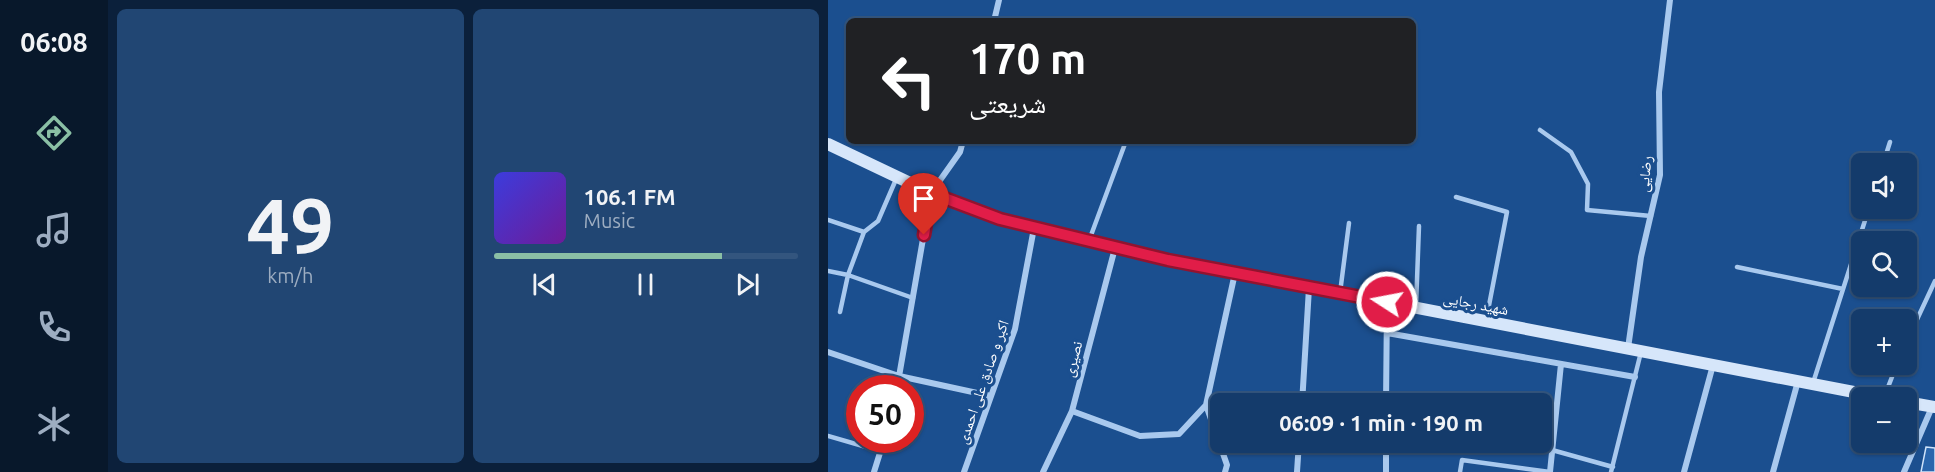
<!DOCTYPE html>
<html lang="en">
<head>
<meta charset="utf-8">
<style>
  body { margin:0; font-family:Ubuntu,"Noto Naskh Arabic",sans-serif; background:#214673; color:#f1f3f6; height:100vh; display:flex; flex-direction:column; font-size:22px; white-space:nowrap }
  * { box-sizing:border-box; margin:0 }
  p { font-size:20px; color:#9dadc1 }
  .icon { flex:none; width:33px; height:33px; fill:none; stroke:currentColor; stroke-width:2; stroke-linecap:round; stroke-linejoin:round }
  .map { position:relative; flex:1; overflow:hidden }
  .sheet { display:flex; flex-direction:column; gap:9px; padding:9px; background:#0b203b; width:720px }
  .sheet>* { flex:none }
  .hud { position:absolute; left:18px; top:18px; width:570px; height:126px; border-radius:9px; box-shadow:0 2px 4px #0004,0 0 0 2px #33557e; background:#202124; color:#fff; overflow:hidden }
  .controls { position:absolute; left:1023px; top:153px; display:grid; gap:12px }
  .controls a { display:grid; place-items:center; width:66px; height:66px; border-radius:9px; background:#143b6b; box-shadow:0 2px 4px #0004,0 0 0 2px #33557e; font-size:30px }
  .speed { position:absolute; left:18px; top:375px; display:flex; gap:12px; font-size:30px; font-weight:700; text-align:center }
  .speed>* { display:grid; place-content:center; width:78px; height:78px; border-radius:50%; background:#143b6b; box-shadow:0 2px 4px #0004,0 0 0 2px #33557e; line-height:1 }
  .speed .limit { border:9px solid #d22; background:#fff; color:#111 }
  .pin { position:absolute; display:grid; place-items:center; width:51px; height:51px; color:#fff; margin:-62px -26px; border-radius:50% 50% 50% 0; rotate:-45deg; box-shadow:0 0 6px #0007 }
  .pin .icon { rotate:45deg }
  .me { position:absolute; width:66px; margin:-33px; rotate:281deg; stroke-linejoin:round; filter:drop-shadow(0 0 4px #0008) }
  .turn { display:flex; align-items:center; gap:21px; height:126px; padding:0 24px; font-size:27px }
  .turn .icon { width:78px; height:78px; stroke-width:2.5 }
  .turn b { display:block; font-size:42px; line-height:51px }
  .sheet .widget { flex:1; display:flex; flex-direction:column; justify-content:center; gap:9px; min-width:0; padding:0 21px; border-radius:9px; background:#214673 }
  .sheet .dial { align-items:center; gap:0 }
  .dial b { font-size:78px; line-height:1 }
  .song { display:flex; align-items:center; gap:18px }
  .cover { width:72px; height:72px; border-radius:9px; background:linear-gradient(135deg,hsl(240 70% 55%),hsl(280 70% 35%)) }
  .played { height:6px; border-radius:3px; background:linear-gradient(90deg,#8abfa5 75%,#33557e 75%) }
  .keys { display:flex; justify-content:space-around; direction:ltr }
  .sheet .tiles { flex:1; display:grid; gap:9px; grid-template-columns:repeat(2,1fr) }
  .trip { position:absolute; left:382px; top:393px; width:342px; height:60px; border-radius:9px; background:#143b6b; box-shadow:0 2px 4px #0004,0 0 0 2px #33557e; font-weight:600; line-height:60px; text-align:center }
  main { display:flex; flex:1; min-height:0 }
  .tabs { display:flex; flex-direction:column; width:108px; justify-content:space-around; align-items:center; background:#08182b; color:#9dadc1 }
  .tabs .icon { width:42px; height:42px }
  .tabs .on { color:#8abfa5 }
  .tabs b { font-size:27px; color:#f1f3f6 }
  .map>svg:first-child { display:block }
  .building { fill:#2a66ad; stroke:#cfe3fa; stroke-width:1.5 }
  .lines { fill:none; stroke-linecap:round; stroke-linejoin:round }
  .lane { stroke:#a9c9ee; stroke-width:4.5 }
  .street { stroke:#a9c9ee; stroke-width:6 }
  .secondary { stroke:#d6e6fa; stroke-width:12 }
  .route-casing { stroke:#92132f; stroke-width:15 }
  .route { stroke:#e11d48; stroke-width:10 }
  .labels { text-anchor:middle; stroke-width:6; stroke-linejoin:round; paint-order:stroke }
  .street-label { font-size:15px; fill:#fff; stroke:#1b4f8f }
</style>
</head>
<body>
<main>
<nav class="tabs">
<b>06:08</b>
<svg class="icon on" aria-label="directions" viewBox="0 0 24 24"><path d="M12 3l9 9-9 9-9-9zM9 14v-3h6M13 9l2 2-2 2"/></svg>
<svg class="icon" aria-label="music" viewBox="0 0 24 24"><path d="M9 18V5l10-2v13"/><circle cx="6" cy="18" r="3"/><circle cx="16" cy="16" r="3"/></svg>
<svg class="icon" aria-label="phone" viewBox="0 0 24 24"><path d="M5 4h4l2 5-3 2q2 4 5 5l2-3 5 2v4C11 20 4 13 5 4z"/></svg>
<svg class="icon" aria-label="climate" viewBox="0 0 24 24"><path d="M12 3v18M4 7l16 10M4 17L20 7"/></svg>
</nav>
<section class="sheet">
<div class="tiles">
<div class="widget dial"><b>49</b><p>km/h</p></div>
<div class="widget">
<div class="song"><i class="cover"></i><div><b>106.1 FM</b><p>Music</p></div></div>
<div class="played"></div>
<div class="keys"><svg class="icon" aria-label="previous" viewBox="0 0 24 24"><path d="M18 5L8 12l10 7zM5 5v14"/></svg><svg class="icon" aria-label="pause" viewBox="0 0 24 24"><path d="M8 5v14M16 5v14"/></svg><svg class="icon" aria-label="next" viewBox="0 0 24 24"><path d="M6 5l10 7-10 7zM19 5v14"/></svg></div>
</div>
</div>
</section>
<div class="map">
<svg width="1107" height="472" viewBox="0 0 1107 472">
  <rect width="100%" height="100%" fill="#1b4f8f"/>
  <path class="building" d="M1098,447L1107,448V472H1093Z"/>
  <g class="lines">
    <path class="lane" d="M712,130L743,152L760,184L759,210L823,216
      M1055,164L1062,142
      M628,197L679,212L658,321
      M0,220L36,232
      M262,238L298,141
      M909,267L1015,289
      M0,271L20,275L85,298
      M512,293L521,223
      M588,307L591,226
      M12,312L20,275L36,232L50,221L69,177
      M1078,343L1107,281
      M985,383L1041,208
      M1057,395L1069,364
      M0,436L52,451
      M724,450L785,467
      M632,472L634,460L722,472
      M783,472L813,352"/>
    <path class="street" d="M166,21L171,0
      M559,333L807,377
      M800,348L813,257L832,175L831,92L842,0
      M0,352L71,376L163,396
      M69,388L103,193L132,152L135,141
      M474,404L481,288
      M558,404L559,302
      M378,405L399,465L397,472
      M244,411L312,436L351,434L378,405L407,273
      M46,472L56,440
      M136,472L187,329L206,228
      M215,472L244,411L287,248
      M469,472L471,442
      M558,472V442
      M722,472L733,364
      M856,472L885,365
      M945,472L970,381
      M1076,472L1104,407"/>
    <path class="secondary" d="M0,144L103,193L172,219L340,260L1057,398
      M1078,402L1107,407"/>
  </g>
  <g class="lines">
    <g class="route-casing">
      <path id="route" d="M96,235L103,193L172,219L340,260L559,302"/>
    </g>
    <use href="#route" class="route"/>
  </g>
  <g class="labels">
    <g class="street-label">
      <text transform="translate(817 174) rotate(-84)" y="5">رضایی</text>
      <text transform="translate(648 304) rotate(11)" y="5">شهید رجایی</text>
      <text transform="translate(245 359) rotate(-75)" y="5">نصیری</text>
      <text transform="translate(155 382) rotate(-71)" y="5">اکبر و صادق علی احمدی</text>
    </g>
  </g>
</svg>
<div class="controls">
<a><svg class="icon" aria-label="sound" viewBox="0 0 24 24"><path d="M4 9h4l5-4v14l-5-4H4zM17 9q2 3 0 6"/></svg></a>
<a><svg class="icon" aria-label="search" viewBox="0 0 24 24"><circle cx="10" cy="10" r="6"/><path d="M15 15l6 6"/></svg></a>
<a>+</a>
<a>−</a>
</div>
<div class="speed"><div class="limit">50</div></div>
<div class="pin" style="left:96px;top:235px;background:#d93025"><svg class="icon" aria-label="arrive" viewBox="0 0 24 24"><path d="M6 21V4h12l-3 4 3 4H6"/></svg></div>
<svg class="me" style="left:559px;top:302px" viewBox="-20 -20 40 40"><circle r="17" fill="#e11d48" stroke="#fff" stroke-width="3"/><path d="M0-11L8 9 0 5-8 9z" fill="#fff"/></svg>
<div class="trip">06:09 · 1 min · 190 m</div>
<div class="hud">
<div class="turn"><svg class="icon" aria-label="left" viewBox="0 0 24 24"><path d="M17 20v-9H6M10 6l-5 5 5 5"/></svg><div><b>170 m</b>شریعتی</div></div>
</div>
</div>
</main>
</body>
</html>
